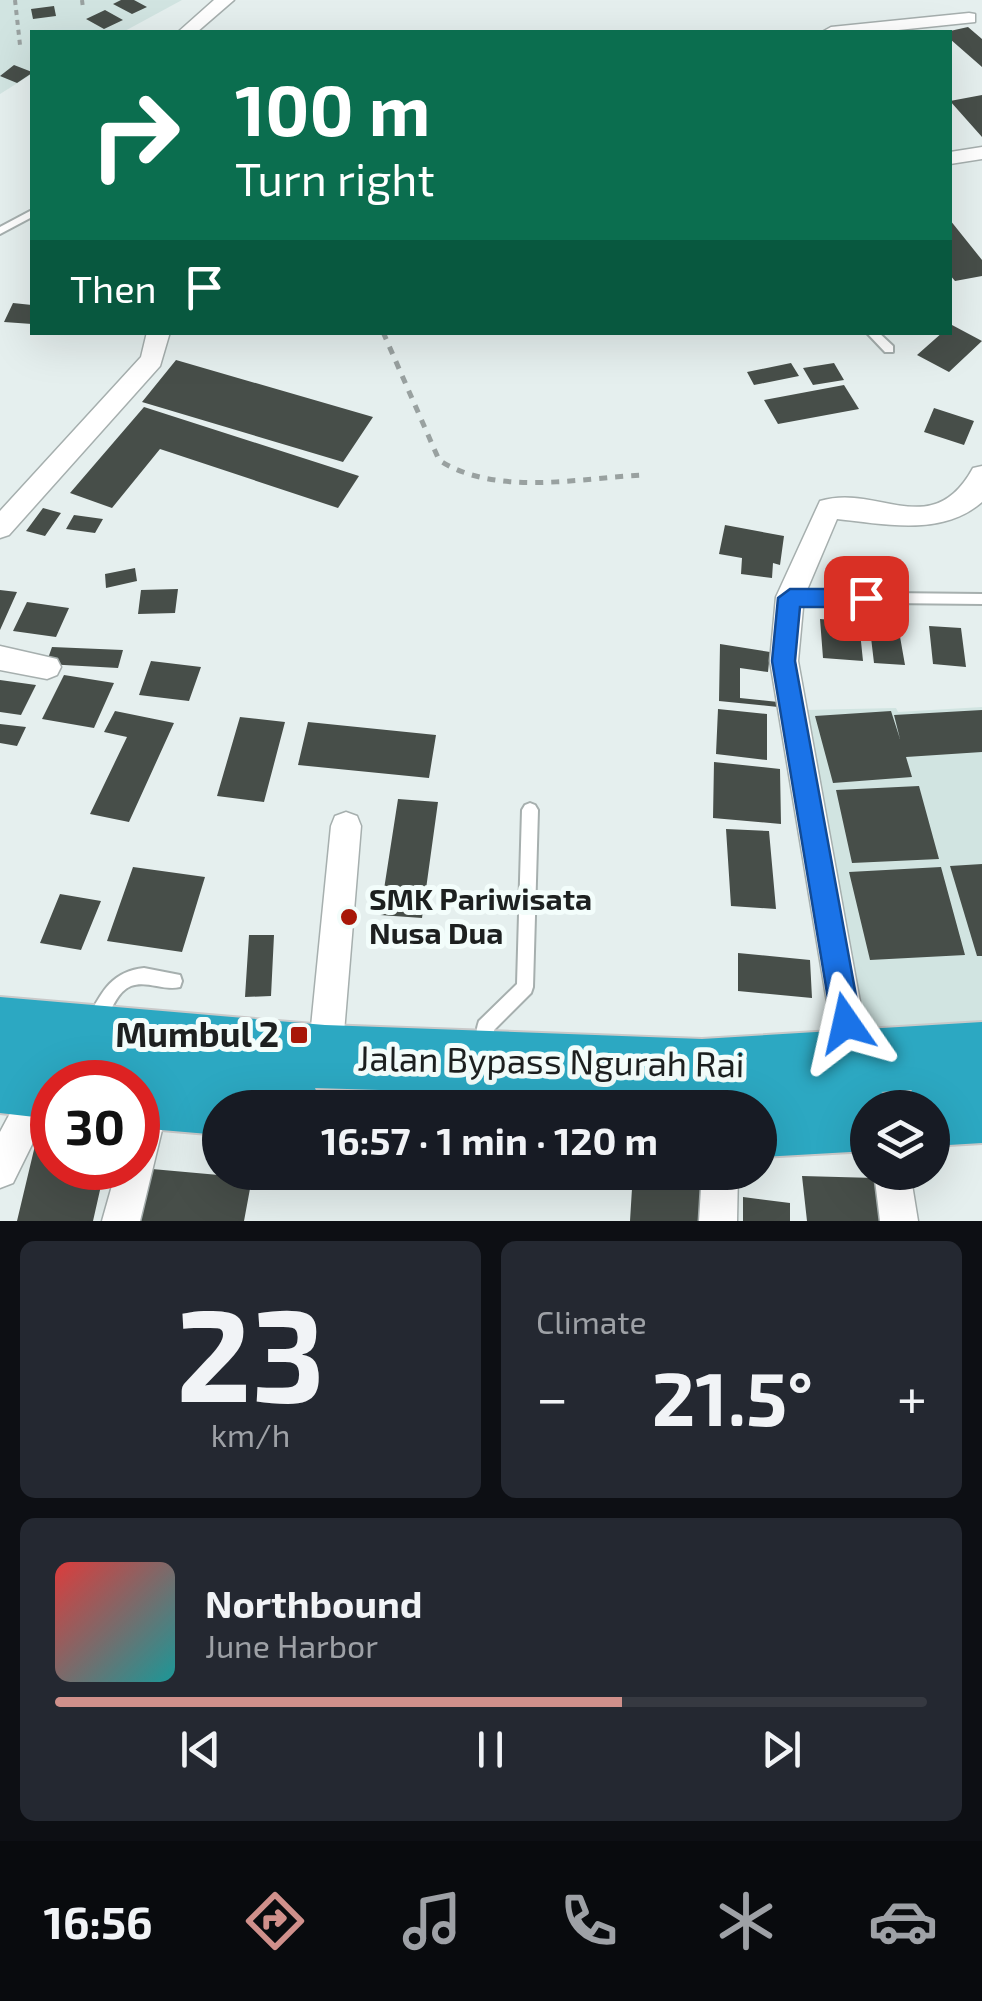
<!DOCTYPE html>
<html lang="en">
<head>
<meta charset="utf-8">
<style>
  body { margin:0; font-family:"Exo 2",sans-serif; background:#242831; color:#f1f3f6; height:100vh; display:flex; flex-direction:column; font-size:38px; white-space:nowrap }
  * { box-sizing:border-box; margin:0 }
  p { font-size:32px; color:#9ea1a6 }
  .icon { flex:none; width:55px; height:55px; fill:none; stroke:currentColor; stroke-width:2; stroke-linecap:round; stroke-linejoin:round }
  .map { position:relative; height:1221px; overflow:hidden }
  .details { display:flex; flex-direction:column; gap:20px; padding:20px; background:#0d0f14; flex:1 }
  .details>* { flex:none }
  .hud { position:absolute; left:30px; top:30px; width:922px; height:305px; border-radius:0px; box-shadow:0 10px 40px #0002; background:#0b6e4f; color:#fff; overflow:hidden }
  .controls { position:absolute; left:850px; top:1090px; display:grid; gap:20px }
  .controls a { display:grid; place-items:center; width:100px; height:100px; border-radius:50%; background:#171b24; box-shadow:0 10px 40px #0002; font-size:50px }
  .speed { position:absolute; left:30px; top:1060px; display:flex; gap:20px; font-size:50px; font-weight:700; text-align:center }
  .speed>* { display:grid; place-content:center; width:130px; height:130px; border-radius:50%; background:#171b24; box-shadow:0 10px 40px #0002; line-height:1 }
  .speed .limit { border:15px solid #d22; background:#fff; color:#111 }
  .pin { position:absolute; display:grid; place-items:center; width:85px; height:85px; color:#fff; margin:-42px; border-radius:20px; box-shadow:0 5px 15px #0006 }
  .me { position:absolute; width:110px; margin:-55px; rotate:349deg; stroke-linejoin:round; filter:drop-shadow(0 0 8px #0008) }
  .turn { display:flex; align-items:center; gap:35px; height:210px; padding:0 40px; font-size:45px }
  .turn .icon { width:130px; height:130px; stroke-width:2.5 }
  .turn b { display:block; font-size:70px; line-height:85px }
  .then { display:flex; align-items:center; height:95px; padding:0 40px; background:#0003; gap:20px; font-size:38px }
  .big { font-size:75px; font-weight:700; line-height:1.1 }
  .details .tile { flex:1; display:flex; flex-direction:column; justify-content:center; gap:15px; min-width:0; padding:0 35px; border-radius:15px; background:#242831 }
  .details .dial { align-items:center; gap:0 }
  .dial b { font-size:130px; line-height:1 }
  .song { display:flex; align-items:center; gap:30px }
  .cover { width:120px; height:120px; border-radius:15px; background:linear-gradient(135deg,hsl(0 70% 55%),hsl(180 70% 35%)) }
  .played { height:10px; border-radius:5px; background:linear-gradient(90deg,#d0908b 65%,#363941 65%) }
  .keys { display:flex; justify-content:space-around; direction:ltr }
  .heat { display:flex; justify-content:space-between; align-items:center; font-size:55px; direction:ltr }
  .details .tiles { flex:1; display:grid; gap:20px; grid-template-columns:1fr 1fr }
  .tile:last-child { grid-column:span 2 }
  .trip { position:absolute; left:202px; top:1090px; width:575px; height:100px; border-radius:50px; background:#171b24; box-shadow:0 10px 40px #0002; font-weight:700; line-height:100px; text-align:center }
  .tabs { display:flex; height:160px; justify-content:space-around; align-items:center; background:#090b0e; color:#9ea1a6 }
  .tabs .icon { width:70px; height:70px }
  .tabs .current { color:#d0908b }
  .tabs b { font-size:45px; color:#f1f3f6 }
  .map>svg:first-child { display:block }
  .built { fill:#d1e4e1 }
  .building { fill:#474e49 }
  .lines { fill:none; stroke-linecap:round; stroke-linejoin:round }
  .lane-casing { stroke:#a6afae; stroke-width:4 }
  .street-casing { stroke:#a6afae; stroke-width:3 }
  .highway-casing { stroke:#c9c9c9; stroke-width:4 }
  .path-far1 { stroke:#99a1a0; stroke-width:4; stroke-dasharray:5 5; stroke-linecap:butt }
  .path { stroke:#99a1a0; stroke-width:5; stroke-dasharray:8 8; stroke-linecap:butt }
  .lane { fill:#fff; fill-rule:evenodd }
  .street { fill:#fff; fill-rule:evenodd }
  .highway { fill:#2ca8c2; fill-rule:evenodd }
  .route { fill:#1a73e8; stroke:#114b97; stroke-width:2.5 }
  .poi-dot { fill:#a81708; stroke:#f3fdfb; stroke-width:4 }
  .labels { text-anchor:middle; stroke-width:10; stroke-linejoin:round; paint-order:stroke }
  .poi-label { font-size:30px; font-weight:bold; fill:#1d2020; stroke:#f3fdfb; text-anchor:start }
  .near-poi-label { font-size:35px; font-weight:bold; fill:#1d2020; stroke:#f3fdfb; text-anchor:end }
  .near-street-label { font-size:35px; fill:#1d2020; stroke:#f3fdfb }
</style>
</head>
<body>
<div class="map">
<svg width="982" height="1221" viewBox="0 0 982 1221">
  <rect width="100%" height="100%" fill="#e5efee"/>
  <path class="built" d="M0,0H182L123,32H32V74L0,94Z
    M982,707V1026L867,1031L805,710L896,708L898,712Z"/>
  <path class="building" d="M121,0H134L147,7L132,14L113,4Z
    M54,6L56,16L33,19L31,9Z
    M105,10L123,20L104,29L86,19Z
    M968,27L982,39V67L950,39V31Z
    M14,65L32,72V73L17,83L0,76Z
    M982,95V137L950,101Z
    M950,220L982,260V276L955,281L950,275Z
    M13,303L32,305V324L4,322Z
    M952,325L982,341L949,372L917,355L943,332H950Z
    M176,360L373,417L343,462L142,402Z
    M791,363L799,376L754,385L747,372Z
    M834,363L844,380L813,385L803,368Z
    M844,385L859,409L778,424L764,400Z
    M144,407L359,476L338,508L160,449L112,508L70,493Z
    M934,408L974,421L964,445L924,432Z
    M43,508L61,513L45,536L26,531Z
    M74,515L103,519L95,533L66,529Z
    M725,525L784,536L780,565L773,563L772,578L741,574L742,558L719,554Z
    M135,568L137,581L106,588L105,574Z
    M178,589L175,613L138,614L141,590Z
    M0,590L17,592L0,630Z
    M27,602L69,608L56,637L13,631Z
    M820,619L859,622L863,661L823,658Z
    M929,626L961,628L966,667L933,664Z
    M870,629L899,631L905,665L874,663Z
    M720,644L770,652L768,672L740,668V698L778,702V707L719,701Z
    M52,647L123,650L118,668L46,664Z
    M151,661L201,667L189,701L139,695Z
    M64,675L114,683L94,728L42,719Z
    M0,680L36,685L21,715L0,712Z
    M718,709L767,714V760L716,754Z
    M982,710V752L906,757L912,777L833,783L815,716L891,711L900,739L894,715Z
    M115,711L174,723L129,822L90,814L127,737L104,732Z
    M240,717L285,722L264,802L217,796Z
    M308,722L436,735L429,778L298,765Z
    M0,724L26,727L17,746L0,743Z
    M714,762L780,769L781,824L713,818Z
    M919,786L939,859L852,863L836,790Z
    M398,799L438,802L422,918L380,915Z
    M726,829L769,831L776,909L731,906Z
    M982,864V956H977L950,866Z
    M133,867L205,877L182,952L107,941Z
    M941,867L965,955L870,960L849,872Z
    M60,894L101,901L81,950L40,943Z
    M249,935H274L271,996L245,997Z
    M738,953L810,960L812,998L738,991Z
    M37,1137L52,1138V1168H105L93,1221H17Z
    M152,1169L252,1178L244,1221H139Z
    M633,1172L701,1180L700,1221H630Z
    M802,1176L875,1178L881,1221H807Z
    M743,1197L790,1203V1221H743Z"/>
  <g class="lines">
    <g class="lane-casing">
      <path id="lane" d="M32,210V217L0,234V227Z
        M866,332H878L893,346V352H885Z
        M790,592L982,594V604L790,602L785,601L783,597L785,593Z
        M530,803L535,805L538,810L533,987L531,993L494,1030L495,1047L492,1053L486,1056L480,1053C476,1044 475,1031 479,1021L517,984L522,810L525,805Z
        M144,968L180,975L182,981L180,987C164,991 146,980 131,986C112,994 111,1021 95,1030L89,1028L86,1022L89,1016C102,991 113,971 144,968Z"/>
    </g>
    <g class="street-casing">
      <path id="street" d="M214,0H234L197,32H178Z
        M969,13L975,14V22L879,32H822L831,27Z
        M982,147V159L950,164V152Z
        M147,332H170L160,366L9,535L0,538V511L141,357Z
        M982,466V502C942,537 885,524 837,519L804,597L798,661L871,1062L866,1074L854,1079L842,1074L837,1062L770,661L776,597L820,501C878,483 932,543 973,468Z
        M0,646L57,659L61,667L57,675L47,679L0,670Z
        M346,812L357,816L361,826L342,1057L337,1069L325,1074L313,1069L308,1057L331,826L335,816Z
        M43,1068L55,1074L59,1082H52V1104L13,1183L0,1188V1132L31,1074Z
        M152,1079L165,1084L170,1097L140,1221H102L117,1168H138V1089Z
        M702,1172H738L737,1221H699Z
        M874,1172H910L918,1221H880Z"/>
    </g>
    <g class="highway-casing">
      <path id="highway" d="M0,997L325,1025L702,1039L982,1022V1143L932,1146V1108H902L912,1090L881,1092L891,1096L896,1108H868V1151L760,1157V1108H734L738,1101L315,1088L323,1108H220V1135L138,1128V1082H111L123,1070L75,1066L82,1082H52V1119L0,1113Z"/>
    </g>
    <path class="path-far1" d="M15,0L20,45
      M82,0L83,8"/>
    <path class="path" d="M383,332L439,460C495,497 580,478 643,475"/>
    <use href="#lane" class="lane"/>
    <use href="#street" class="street"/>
    <use href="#highway" class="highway"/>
  </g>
  <path class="route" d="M790,589H866L878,598L866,607H800L795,661L861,1023L856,1033L846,1037L837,1033L832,1023L772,661L778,598Z"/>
  <g class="poi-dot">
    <circle cx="349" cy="917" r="10"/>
    <rect x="289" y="1025" width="20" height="20" rx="5"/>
  </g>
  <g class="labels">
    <g class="poi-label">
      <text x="369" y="910">SMK Pariwisata<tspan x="369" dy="34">Nusa Dua</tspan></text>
    </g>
    <g class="near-poi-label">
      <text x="279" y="1047">Mumbul 2</text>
    </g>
    <g class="near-street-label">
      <text transform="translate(551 1062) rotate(1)" y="12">Jalan Bypass Ngurah Rai</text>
    </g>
  </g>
</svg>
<div class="controls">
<a><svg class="icon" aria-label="layers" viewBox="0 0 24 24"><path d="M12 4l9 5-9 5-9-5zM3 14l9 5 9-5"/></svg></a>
</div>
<div class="speed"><div class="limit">30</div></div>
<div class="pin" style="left:866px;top:598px;background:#d93025"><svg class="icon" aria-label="arrive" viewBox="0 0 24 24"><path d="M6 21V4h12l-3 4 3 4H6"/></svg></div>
<svg class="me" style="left:846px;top:1023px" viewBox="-20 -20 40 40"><path d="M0-17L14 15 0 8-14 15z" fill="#1a73e8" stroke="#fff" stroke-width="4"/></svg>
<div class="trip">16:57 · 1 min · 120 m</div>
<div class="hud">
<div class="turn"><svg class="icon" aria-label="right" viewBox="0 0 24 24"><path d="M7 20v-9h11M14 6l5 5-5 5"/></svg><div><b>100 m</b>Turn right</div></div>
<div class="then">Then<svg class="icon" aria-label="arrive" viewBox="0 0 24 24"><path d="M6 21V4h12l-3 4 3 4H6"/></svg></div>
</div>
</div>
<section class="details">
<div class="tiles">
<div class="tile dial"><b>23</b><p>km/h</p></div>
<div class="tile"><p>Climate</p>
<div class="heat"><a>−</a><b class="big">21.5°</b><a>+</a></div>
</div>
<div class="tile">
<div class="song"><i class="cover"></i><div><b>Northbound</b><p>June Harbor</p></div></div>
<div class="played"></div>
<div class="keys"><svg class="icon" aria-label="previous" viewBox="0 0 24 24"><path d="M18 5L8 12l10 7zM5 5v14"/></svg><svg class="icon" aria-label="pause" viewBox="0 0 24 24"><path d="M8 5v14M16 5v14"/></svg><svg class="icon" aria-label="next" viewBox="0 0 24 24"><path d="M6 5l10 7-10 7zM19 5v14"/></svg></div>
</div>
</div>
</section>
<nav class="tabs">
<b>16:56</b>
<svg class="icon current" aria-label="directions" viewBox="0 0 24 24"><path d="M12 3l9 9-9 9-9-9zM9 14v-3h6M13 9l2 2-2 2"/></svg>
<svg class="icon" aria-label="music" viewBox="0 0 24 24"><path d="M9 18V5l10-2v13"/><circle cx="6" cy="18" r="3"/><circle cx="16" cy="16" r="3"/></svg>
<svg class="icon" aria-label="phone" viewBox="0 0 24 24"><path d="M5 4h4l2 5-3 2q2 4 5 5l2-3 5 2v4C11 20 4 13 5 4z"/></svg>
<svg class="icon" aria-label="climate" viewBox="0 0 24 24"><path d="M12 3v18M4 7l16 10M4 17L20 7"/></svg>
<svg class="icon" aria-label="car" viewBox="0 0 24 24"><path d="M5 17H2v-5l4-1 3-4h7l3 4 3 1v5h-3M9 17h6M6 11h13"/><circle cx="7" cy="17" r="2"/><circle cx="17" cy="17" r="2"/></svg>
</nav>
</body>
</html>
